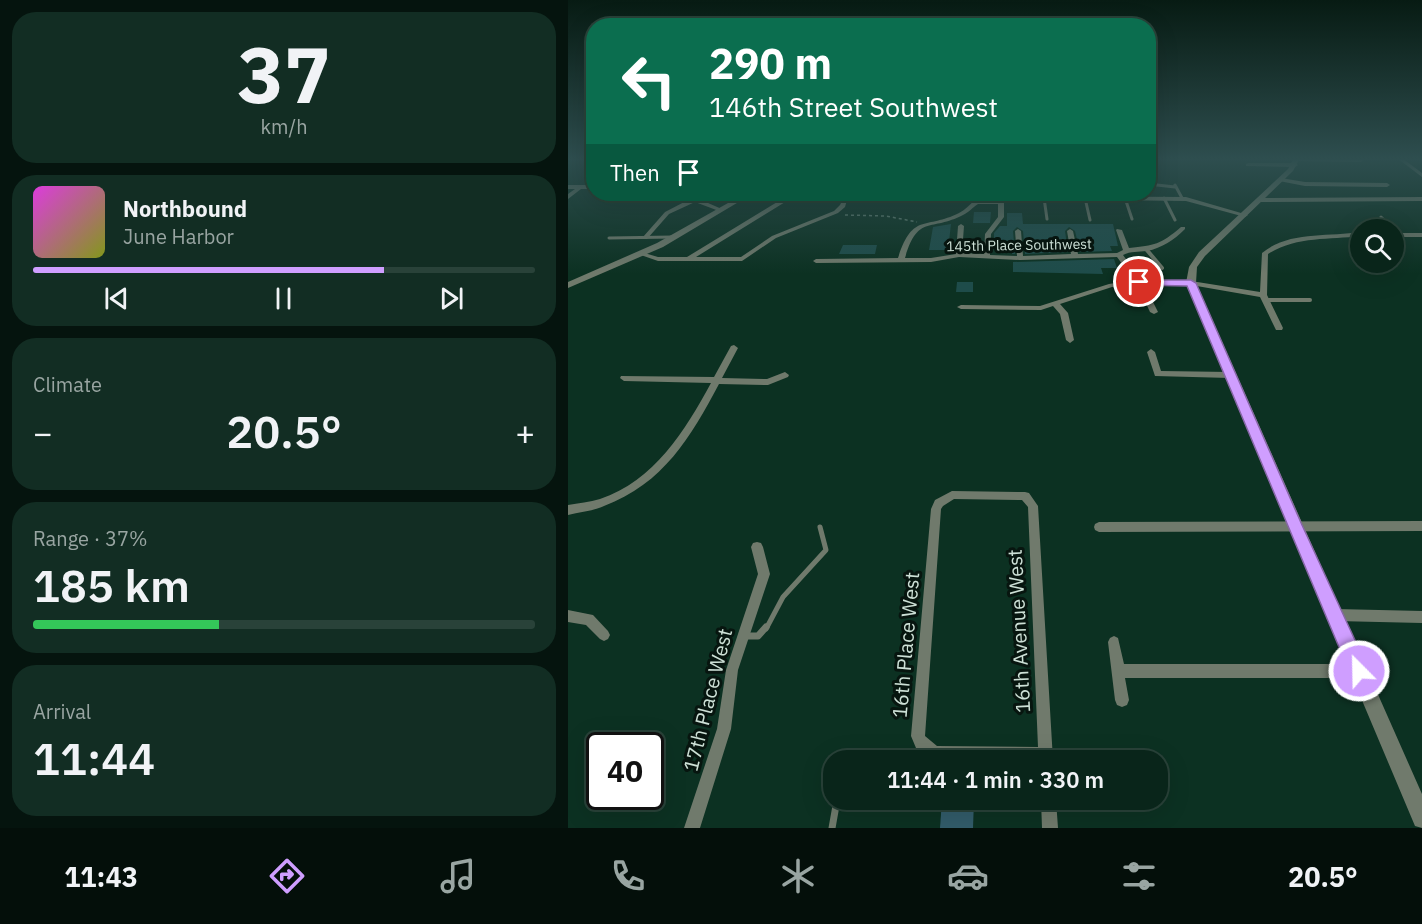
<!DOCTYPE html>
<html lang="en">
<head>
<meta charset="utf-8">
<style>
  body { margin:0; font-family:"IBM Plex Sans",sans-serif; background:#122d23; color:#f1f3f6; height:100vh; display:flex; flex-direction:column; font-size:22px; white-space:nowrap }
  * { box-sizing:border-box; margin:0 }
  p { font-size:20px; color:#99a5a2 }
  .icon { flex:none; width:33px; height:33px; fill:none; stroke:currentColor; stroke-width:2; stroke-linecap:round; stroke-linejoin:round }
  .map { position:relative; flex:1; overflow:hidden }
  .sheet { display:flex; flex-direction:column; gap:12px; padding:12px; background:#05140e; width:568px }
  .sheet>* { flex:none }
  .guide { position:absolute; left:18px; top:18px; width:570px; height:183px; border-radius:24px; box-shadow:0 6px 24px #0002,0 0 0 2px #294239; background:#0b6e4f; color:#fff; overflow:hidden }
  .controls { position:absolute; left:782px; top:219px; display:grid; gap:12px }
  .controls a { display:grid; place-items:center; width:54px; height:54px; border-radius:50%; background:#09251a; box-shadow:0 6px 24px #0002,0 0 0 2px #294239; font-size:30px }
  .speed { position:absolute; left:18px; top:732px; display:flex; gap:12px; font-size:30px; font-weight:700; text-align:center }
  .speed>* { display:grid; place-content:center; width:78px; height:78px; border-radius:50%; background:#09251a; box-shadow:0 6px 24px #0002,0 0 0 2px #294239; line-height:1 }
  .speed .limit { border:3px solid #111; border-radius:9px; background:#fff; color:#111 }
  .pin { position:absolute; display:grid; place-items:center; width:51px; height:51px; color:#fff; margin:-26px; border:3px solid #fff; border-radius:50%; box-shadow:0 2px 6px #0007 }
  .me { position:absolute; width:66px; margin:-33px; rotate:337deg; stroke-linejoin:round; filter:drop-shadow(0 0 4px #0008) }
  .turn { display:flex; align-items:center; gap:21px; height:126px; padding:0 24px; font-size:27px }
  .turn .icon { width:78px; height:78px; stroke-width:2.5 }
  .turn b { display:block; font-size:42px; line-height:51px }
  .then { display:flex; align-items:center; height:57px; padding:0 24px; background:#0003; gap:12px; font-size:22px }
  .big { font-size:45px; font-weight:600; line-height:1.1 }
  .sheet .tile { flex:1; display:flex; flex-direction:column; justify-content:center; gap:9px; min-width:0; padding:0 21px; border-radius:24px; background:#122d23 }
  .sheet .dial { align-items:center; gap:0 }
  .dial b { font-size:78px; line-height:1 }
  .song { display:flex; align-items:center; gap:18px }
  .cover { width:72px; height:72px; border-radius:9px; background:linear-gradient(135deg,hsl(300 70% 55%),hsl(70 70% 35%)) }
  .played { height:6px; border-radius:3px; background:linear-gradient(90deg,#cf9eff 70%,#294239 70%) }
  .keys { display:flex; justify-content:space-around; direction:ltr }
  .heat { display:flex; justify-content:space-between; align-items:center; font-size:33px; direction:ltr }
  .charge { height:9px; border-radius:4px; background:linear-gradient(90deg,#34c759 37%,#294239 0) }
  .trip { position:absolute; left:255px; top:750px; width:345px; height:60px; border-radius:24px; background:#09251a; box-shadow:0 6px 24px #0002,0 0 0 2px #294239; font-weight:600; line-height:60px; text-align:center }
  .tab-bar { display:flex; height:96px; justify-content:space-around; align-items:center; background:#040f0a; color:#99a5a2 }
  .tab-bar .icon { width:42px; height:42px }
  .tab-bar .active { color:#cf9eff }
  .tab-bar b { font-size:27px; color:#f1f3f6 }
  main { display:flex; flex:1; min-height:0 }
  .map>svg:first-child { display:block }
  .water { fill:#325c6a }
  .building { fill:#1e4c4a }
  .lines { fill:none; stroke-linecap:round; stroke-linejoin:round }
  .path { stroke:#638073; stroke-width:1.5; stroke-dasharray:3 3; stroke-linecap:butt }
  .service-far3 { stroke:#707a6c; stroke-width:3 }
  .service-far2 { stroke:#707a6c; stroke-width:4 }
  .service-far1 { stroke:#707a6c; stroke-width:5 }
  .service { stroke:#707a6c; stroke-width:7 }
  .minor { fill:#707a6c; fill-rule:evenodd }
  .tertiary { fill:#707a6c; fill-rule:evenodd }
  .route { fill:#cf9eff; stroke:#8767a6; stroke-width:1.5 }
  .labels { text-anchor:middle; stroke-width:6; stroke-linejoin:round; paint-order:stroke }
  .far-street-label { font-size:14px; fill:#cde0d6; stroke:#07150f }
  .near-street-label { font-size:20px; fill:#cde0d6; stroke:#07150f }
</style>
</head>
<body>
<main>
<section class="sheet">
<div class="tile dial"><b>37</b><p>km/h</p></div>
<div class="tile">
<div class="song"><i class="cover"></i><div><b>Northbound</b><p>June Harbor</p></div></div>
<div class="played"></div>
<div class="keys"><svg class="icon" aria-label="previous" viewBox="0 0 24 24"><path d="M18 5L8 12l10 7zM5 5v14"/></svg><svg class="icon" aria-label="pause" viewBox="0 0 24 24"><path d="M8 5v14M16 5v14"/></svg><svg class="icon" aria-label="next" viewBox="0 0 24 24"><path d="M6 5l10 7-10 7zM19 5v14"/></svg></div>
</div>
<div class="tile"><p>Climate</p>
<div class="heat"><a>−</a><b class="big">20.5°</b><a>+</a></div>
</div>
<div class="tile"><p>Range · 37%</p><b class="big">185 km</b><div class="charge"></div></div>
<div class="tile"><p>Arrival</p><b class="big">11:44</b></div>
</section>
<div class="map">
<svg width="854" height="828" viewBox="0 0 854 828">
  <rect width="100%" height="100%" fill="#0c3122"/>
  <path class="water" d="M374,800H406L405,828H372Z"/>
  <path class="building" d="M406,212H423L422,223H405Z
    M439,213H454L455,224H545L550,246H542L544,251L512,252L507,231L501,227L497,231L500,252L457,254L455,231L449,227L445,231L447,254H444V248H428L426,242V233L432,226H439Z
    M383,224L380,250H361L365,227Z
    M275,245H309L307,254H271Z
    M546,259L549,268H533L535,274L445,272V262Z
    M389,282H405V292H388Z"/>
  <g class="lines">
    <path class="path" d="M277,215L318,216L349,222"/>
    <path class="service-far3" d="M580,184L607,187
      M607,185L614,198
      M476,198L479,219
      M517,198L522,220
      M557,198L564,219
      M596,198L607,220
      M813,217L831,235
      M41,238L104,237"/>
    <path class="service-far2" d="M578,249L594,268
      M698,300H742"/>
    <path class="service-far1" d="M198,629L215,597L258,550L252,527"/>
    <path class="service" d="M178,636H190L198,627
      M264,828L269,800"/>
    <path class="minor" d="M729,158H793L796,160L793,162L727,161V159Z
      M829,158H834L854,173V177Z
      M680,163H727L730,165L727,167L678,166V164Z
      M713,178L737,182L819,183L822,185L819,187L737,186L711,181V179Z
      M0,185H26V189H13L0,199V194L7,189H0Z
      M118,194H123L127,197L135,194H140V195L131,199L156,210L151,211L127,202L101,214L79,239H75V237L97,212L122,199Z
      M301,194H311L279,200L277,207L270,213L208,238L174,261H90L70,254L73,252L90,257H119L219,196L277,197ZM222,199L274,201L272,205L266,211L204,236L173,257H128Z
      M408,194H413L412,200H430L431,194H436V217L423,234L422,255L449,256L447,231L450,229L453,231L455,256L503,254L499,231L502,229L505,231L510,254L549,253L555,250L548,230L549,229L554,230L561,248C587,245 592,245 613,227H617V229C606,240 594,248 579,251C570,252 563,251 555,255L573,280L623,281L692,292L694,253C720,231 760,237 792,232V236C761,240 728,236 700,254L699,295L715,328L714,330H708L692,297L623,285L576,284L590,312L586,314L582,312L569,284L544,287L492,304L500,313L506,340L502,343L498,340L492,314L485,306L473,310L393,309L389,307L393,305L472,306L541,284L566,280L549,257L452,260L391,257L363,262L248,263L245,261L248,259L330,258C345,212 357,230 391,213C397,210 401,205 406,201ZM410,204H430V217L417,234L416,254L394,253L396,226L393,224L390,226L388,254L363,258H337C350,214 362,232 395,215C400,213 405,207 410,204Z
      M464,196L618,197L680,215L677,217L618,201L462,199V197Z
      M854,197V201L693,202L690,200L693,198Z
      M825,233H854V237H825Z
      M166,345L170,348L154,378L199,379L217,372L221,375L220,377L200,385L151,384C123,437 95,484 36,506C25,511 12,512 0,515V505C10,503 22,502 32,499C86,481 117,431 143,383L56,381L52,378L53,376L146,377L163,346Z
      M583,349L587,352L593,371L662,372L666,375L662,378L587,376L579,352Z
      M384,491L457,492L461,493L470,506L485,760H367L348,748L343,736L363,509L367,500ZM386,499L454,500L460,507L470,747L369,746L357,736L373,509L375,506Z
      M854,521V531L531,532L527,530L526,527L527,524L531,522Z
      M189,542L193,543L195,547L202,574L170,670L163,729L132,828H116L149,729L158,670L190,574L183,547L185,543Z
      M768,609L854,611V623L768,621L764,619L762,615L764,611Z
      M0,610L25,615L40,631L42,635L40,639L36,641L32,639L18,625L0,622Z
      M546,636L550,638L556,664H791L796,666L798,671L796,676L791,678H557L561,700L559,705L554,707L549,705L547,700L540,642L542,638Z
      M473,800H488L490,828H474Z"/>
    <path class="tertiary" d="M726,158H732L725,171L637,256L629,267L628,283L854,794V828L847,826L618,283L621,267L631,252L720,169Z
      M176,194H184L95,247L0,288V282L89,243Z"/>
  </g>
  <linearGradient id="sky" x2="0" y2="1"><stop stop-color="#071b13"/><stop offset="0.58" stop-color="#2e4e4f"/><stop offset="1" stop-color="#2e4e4f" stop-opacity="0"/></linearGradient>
  <rect width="854" height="274" fill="url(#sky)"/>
  <path class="route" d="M567,280H623L628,283L734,525L798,664L801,671L798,678L791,681L784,678L619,286L571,285L565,282Z"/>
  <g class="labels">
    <g class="far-street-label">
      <text transform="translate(451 245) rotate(-1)" y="5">145th Place Southwest</text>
    </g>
    <g class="near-street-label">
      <text transform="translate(451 631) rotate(-93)" y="7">16th Avenue West</text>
      <text transform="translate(338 645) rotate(-85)" y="7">16th Place West</text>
      <text transform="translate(140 700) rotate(-76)" y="7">17th Place West</text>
    </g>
  </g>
</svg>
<div class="controls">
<a><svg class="icon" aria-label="search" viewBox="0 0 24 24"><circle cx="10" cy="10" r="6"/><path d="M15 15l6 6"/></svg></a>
</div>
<div class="speed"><div class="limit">40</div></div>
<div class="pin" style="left:571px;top:282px;background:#d93025"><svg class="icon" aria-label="arrive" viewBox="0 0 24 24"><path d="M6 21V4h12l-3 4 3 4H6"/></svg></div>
<svg class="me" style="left:791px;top:671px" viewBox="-20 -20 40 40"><circle r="17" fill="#cf9eff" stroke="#fff" stroke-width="3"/><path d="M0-11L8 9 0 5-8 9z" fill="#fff"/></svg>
<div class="trip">11:44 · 1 min · 330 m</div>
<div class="guide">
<div class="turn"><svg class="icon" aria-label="left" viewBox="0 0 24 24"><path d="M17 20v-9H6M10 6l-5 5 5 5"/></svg><div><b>290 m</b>146th Street Southwest</div></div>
<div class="then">Then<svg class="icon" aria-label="arrive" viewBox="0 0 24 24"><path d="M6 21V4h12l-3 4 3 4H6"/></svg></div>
</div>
</div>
</main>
<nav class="tab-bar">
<b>11:43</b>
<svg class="icon active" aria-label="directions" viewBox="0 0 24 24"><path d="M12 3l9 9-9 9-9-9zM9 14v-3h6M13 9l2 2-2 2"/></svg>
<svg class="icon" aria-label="music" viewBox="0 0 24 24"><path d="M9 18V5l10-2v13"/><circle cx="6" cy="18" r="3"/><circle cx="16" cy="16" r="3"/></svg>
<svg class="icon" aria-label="phone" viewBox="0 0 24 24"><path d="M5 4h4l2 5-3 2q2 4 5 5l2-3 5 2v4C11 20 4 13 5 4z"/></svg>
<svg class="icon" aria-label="climate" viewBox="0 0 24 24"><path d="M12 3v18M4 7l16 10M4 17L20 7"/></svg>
<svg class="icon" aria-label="car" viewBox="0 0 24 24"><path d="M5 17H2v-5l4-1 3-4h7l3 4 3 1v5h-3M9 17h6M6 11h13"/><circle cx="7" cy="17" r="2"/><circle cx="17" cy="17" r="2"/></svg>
<svg class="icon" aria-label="filters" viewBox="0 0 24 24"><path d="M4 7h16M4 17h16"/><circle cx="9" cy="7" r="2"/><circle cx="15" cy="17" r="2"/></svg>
<b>20.5°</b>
</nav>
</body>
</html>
